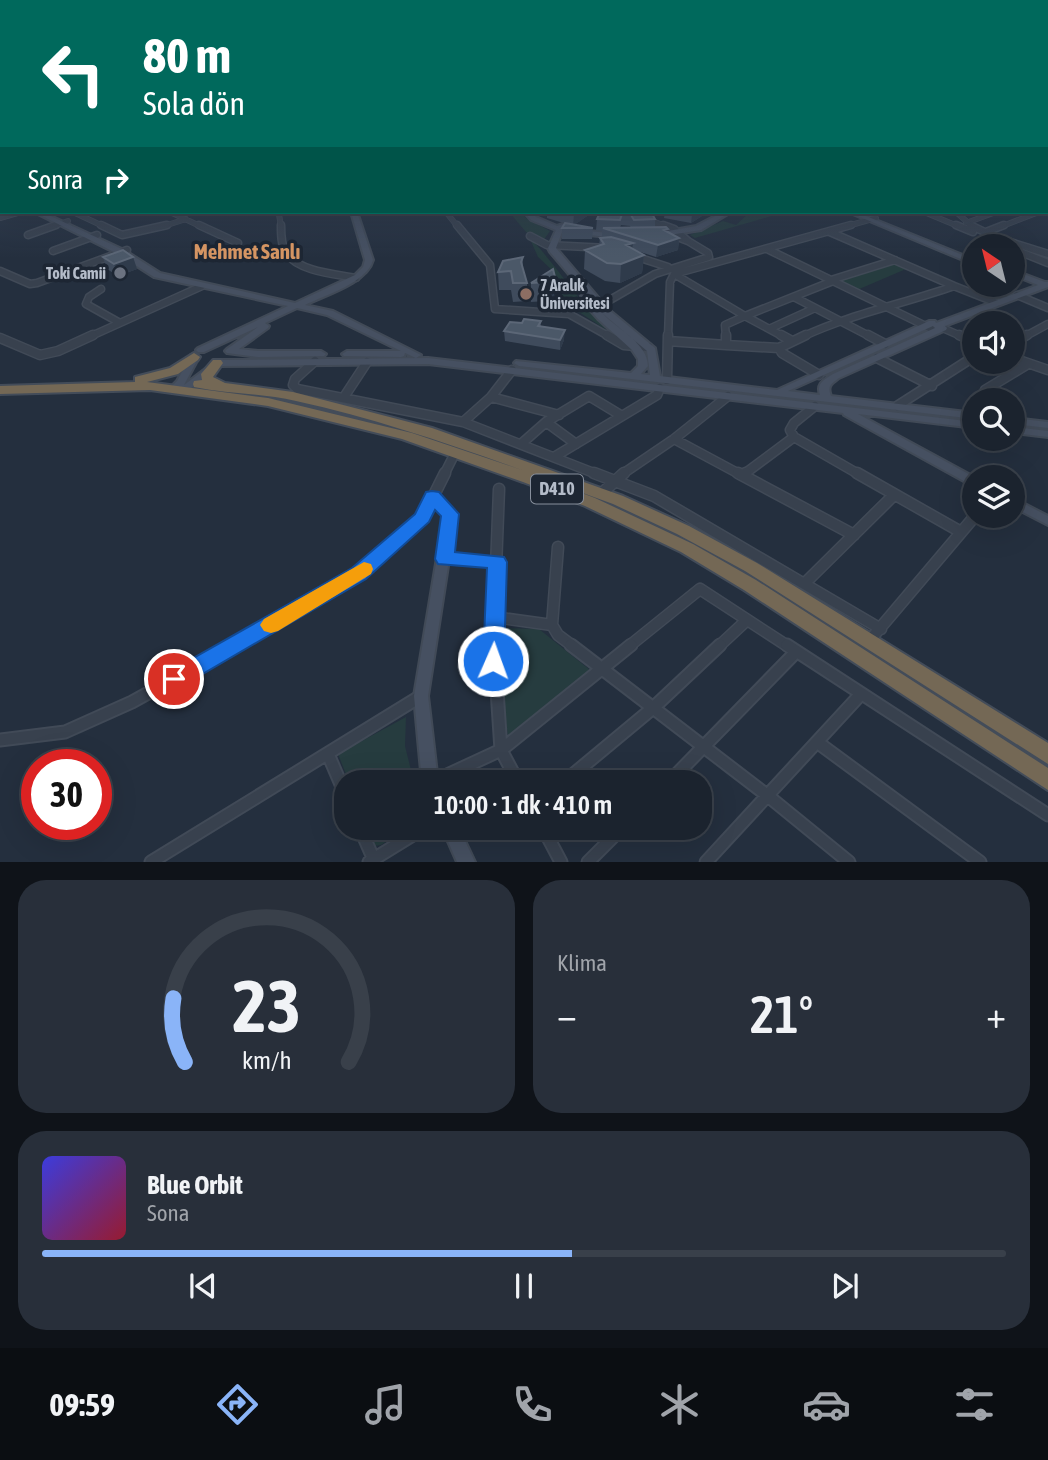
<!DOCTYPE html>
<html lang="tr">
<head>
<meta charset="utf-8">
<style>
  body { margin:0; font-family:"Asap Condensed",sans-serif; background:#282f3a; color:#f1f3f6; height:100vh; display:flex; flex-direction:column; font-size:26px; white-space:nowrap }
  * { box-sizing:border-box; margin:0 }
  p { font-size:23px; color:#a0a4aa }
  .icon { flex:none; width:38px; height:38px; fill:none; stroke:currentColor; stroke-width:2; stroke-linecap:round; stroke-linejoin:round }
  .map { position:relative; height:862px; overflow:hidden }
  .panel { display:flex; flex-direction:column; gap:18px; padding:18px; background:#0f1319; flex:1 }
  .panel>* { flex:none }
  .top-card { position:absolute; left:0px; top:0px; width:1048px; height:214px; box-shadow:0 7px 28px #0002,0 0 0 2px #39404a; background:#00695c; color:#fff; overflow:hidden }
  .needle { width:46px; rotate:325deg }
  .tools { position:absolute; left:962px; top:234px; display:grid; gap:14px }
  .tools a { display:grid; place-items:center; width:63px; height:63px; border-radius:50%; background:#1b232e; box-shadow:0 7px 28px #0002,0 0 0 2px #39404a; font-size:35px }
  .speed { position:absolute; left:21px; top:749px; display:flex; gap:14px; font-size:35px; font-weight:700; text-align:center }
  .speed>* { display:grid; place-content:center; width:91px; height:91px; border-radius:50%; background:#1b232e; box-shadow:0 7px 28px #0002,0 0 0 2px #39404a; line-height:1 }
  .speed .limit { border:10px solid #d22; background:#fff; color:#111 }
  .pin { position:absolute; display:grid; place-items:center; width:60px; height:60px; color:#fff; margin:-30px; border:4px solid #fff; border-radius:50%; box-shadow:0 2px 7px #0007 }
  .me { position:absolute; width:77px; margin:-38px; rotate:2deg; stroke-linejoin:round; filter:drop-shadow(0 0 5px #0008) }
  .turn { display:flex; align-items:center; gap:24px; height:147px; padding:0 28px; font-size:32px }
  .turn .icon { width:91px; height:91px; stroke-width:2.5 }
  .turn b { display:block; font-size:49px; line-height:60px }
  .then { display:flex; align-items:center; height:66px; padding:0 28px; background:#0003; gap:14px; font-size:26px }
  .big { font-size:52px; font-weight:600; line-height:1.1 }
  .panel .tile { flex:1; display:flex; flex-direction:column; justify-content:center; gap:10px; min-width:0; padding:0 24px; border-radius:28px; background:#282f3a }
  .panel .dial { align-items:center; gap:0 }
  .dial svg { height:182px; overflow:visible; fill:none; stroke:#39404a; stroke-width:7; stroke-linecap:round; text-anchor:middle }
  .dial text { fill:#f1f3f6; stroke:none }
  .song { display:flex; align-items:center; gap:21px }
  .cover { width:84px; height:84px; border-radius:10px; background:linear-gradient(135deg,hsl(240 70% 55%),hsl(350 70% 35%)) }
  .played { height:7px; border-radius:4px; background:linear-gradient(90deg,#8ab4f8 55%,#39404a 55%) }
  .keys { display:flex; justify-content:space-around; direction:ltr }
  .heat { display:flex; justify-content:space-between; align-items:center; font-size:38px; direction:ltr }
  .panel .tiles { flex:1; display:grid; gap:18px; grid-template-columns:1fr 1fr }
  .tile:last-child { grid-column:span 2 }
  .trip { position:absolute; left:334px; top:770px; width:378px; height:70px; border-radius:28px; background:#1b232e; box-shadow:0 7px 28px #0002,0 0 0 2px #39404a; font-weight:600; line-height:70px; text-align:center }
  .tabs { display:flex; height:112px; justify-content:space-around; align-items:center; background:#0b0e12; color:#a0a4aa }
  .tabs .icon { width:49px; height:49px }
  .tabs .active { color:#8ab4f8 }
  .tabs b { font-size:32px; color:#f1f3f6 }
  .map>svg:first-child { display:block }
  .green { fill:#263c3f }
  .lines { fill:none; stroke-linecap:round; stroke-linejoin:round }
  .street-far4-casing { stroke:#414a57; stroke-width:6 }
  .street-far3-casing { stroke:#414a57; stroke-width:9 }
  .street-far2-casing { stroke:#414a57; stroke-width:11 }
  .street-far1-casing { stroke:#414a57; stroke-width:13 }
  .street-casing { stroke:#414a57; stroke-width:15 }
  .secondary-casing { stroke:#414a57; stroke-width:4 }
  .highway-casing { stroke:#434c59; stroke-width:4 }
  .street-far4 { stroke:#38414e; stroke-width:4.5 }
  .street-far3 { stroke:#38414e; stroke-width:6 }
  .street-far2 { stroke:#38414e; stroke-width:8 }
  .street-far1 { stroke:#38414e; stroke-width:10 }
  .street { stroke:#38414e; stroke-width:11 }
  .secondary { fill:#465061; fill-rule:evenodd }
  .highway { fill:#746855; fill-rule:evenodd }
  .wall { fill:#3f4b5c; fill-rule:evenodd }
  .shaded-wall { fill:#2f3b4b }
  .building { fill:#4b5868; stroke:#5c6777; stroke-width:2 }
  .route { fill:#1a73e8; stroke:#114b97; stroke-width:2 }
  .slow { fill:#f59e0b }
  .worship-dot { fill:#6b7280; stroke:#1d2633; stroke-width:2.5 }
  .education-dot { fill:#8d6e63; stroke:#1d2633; stroke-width:2.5 }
  .labels { text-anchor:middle; stroke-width:7; stroke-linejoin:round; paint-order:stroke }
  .far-poi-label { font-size:16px; font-weight:bold; fill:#b4bcc9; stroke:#1d2633; text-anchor:end }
  .shield { fill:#1d2633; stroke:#878f9c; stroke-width:2 }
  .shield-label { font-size:18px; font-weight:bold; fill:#b4bcc9 }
  .far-district-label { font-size:21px; font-weight:bold; fill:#d59563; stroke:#1d2633 }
</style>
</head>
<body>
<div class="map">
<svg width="1048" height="862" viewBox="0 0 1048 862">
  <rect width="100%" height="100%" fill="#242f3e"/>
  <path class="green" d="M509,212H522L526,218L550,231L543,241L526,232Z
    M750,212H786L695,238L690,235L723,221L736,225Z
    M529,237C557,265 576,300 606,326L605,329L562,301L553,271L538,257Z
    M895,263L906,269L857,290L839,281Z
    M503,628L539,629L590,670L508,737L500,674Z
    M406,717L405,746L414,782H349L338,754Z
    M367,828H406L381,845L374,846Z"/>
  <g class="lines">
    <g class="street-far4-casing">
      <path id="street-far4" d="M73,212L105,227
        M170,212L202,227
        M446,212L458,227
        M924,212L960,227
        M956,212L973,227
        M279,214L281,227
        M0,218L21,212
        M966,223L996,212
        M51,227L68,221
        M161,227L186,219
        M659,227L655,222L668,227
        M844,227L876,218
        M1000,227L1039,212"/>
    </g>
    <g class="street-far3-casing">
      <path id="street-far3" d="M101,225L122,235L167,225
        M199,225L238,243
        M281,225C281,234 281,245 286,253C299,272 336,274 356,278
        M457,225L490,265L495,309L569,314L610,337
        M657,225L662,231L688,241L674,229L663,225
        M956,225L973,232
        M970,225L997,238L1048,254
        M830,232L954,286
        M986,232L1004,225
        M28,235L56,225
        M530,236L547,245L608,248
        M767,249L936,331
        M1013,249L1048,263
        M53,251L97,235
        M634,256L668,267
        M0,271L30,284L37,283L127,250
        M674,274L745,316L725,325L726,337
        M831,280L895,260
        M101,289L89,297L86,304L120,323
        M1017,295L1048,308
        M794,297L871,337
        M596,308L655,274L709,257L708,253L688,241
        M938,326L963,337
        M769,329L815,308
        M89,337L202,286
        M668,337L670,282L674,274L851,225
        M784,337L745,316L833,281
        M802,337C851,314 903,304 954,286L997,303
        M1024,337L1048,324"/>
    </g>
    <g class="street-far2-casing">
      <path id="street-far2" d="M607,335L624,345L648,347
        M781,335L792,341
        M806,335L779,348L782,353L819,375
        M868,335L885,344
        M959,335L975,342
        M0,338L40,355L58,351L93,335
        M668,341L726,345V335
        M1013,343L1027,335
        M726,345L779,348
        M877,358L932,386
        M1013,358L1048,370
        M315,361L295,379L293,385L297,389L463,422L599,475
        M667,380L668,335
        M344,397L367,362
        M491,397L559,415
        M980,401L985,390L1028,364
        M815,406L794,423L790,430L794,437L860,475
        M897,406L975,356
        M463,422L491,397L512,370
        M546,422L576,444
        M674,439L741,475
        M521,444L546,422L589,396L622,416
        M554,457L657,395L660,388
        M444,475L455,453
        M621,475L674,439L728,396
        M743,475L794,437"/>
    </g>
    <g class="street-far1-casing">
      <path id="street-far1" d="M594,473L654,496L881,629
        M738,473L854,535
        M857,473L961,532
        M743,475L746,473
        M602,493L624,473
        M558,547L552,625L558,635L574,647
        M445,559L497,562
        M805,583L894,495
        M494,617L552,625
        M870,640L975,516
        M232,647L359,573L423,517L445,473
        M493,647L499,489
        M628,647L700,589L789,647
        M718,647L747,620"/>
    </g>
    <g class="street-casing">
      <path id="street" d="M494,645L501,750L518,782
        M571,645L768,796L849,862
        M787,645L1048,815
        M0,740L65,732L132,702L235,645
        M817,742L980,862
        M328,754L346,796
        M432,782L501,750L631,645
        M564,782L653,708L720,645
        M669,782L796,652
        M360,828L374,860
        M543,828L561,862
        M151,862L421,696
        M369,862L424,828
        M588,862L622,828
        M706,862L861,694"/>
    </g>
    <g class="secondary-casing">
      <path id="secondary" d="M34,212H42L124,250L160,273L295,303L355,275L363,267L365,260L351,212H357L373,260C367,283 325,295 305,305L333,311L421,355L416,358L405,353L404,356L401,357L344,356L342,354L347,351H401L327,315L297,308L265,323L269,326L268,328L239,349L258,351H321L326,354L324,356L258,357L227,353L225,351L227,349L258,327L204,352H198L196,350L198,348L288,306L154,277L118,254Z
        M524,212H531L536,217L557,226L563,224L567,226L565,228L568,229L620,234V238H617L562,232L556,248L608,309L655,348L660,376L777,390L929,321H935L936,323L1038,285L1013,275V270L1045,282H1048V287L945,326L947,328L946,330L839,378C831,384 827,386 831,396L975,413V419L519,366L514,363L516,361L631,373L638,366V359L632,350L598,319L581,300V296H587C593,303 599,310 606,317C620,330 648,345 648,366L641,374L650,375L647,351L602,313L550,252L548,248L556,230L531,220ZM933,326L935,328L833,374C824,380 816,383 820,395L788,391Z
        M723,212H731L701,230L657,237L653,235L657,233L696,226Z
        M848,212H856L975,260V265Z
        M194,354L199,357L184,385L217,360L428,358L975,422V428L858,414L976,478L975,486L971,485L844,415L843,413L428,364L219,366L185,393L182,394L177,391H171L169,389L177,381L191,355Z
        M1013,418L1048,422V428L1013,424Z
        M1013,427L1048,431V437L1013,433Z
        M432,493L436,494L456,514L428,696L438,782H422L414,696L444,515L426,497L428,494Z
        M1013,498L1048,516V525L1013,507Z
        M442,828H459L475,862H457Z"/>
    </g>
    <g class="highway-casing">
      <path id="highway" d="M194,353L200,357L198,360L178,374L147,382L268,398L412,433L522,470C447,443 373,418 296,401C262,393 228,394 194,387L193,384L194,381L202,380L201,374L213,360H221L223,363L213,377L225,383L293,392L432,428L623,496L689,526L757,563L1048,743V764L745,571L677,534L613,504L550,481L595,498L693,544L756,580L1048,768V790L744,590L681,552L585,506L523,482L402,439L268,406L150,390L0,394V386L135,382V377L170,368Z"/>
    </g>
    <use href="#street-far4" class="street-far4"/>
    <use href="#street-far3" class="street-far3"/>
    <use href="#street-far2" class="street-far2"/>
    <use href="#street-far1" class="street-far1"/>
    <use href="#street" class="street"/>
    <use href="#secondary" class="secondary"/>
    <use href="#highway" class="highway"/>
  </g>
  <path class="wall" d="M543,212H590V214L574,225L593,228L592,239H562V228L567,224L547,218V214Z
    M600,212H651L655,219V227L679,238L678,250L656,257L637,251L644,255L642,273L620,283L605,281L584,269L585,250L599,246L600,238H602V231L596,230L597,219ZM621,225L630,226L631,228H620Z
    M665,212H703L702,216L691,223L664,218Z
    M103,257H133L137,269L118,276L107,269Z
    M523,257V270L527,283V301L513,302L511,290H499L498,272Z
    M555,277L554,295L546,301L531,302V283Z
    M541,321V326L564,340L560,350L505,341L504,331L522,323Z"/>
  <path class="shaded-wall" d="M577,212H590V214L573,226L574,214Z
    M696,212H703L702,216L691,223L692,215Z
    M679,238L678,250L656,257L658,245Z
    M633,243L631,260L644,255L642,273L620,283L621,264L626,245Z
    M133,257L137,269L118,276L114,264Z
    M555,277L554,295L546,301V282Z
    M565,330L564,340L560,350V340Z"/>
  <path class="building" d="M600,212H651L655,219L634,220L631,215L622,214L620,220L597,219Z
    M677,212H696L692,215Z
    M565,223L593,228H562Z
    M666,227L668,229L664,230L679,238L658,245L603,228Z
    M611,237L633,243L626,245L644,255L621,264L607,263L585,250L604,244L600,238Z
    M123,250L133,257L114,264L103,257Z
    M523,257L521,262L527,283H513L511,271L498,272L503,261Z
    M553,269L555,277L546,282L531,283Z
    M524,319L541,321L538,326L565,330L560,340L504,331L510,322L522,323Z"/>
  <linearGradient id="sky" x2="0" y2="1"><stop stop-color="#141a22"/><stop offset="0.53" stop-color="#3f4d63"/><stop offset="1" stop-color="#3f4d63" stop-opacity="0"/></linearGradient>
  <rect width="1048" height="258" fill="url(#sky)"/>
  <path class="route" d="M432,491L439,492L459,514L455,552L504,557L507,562L504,661L501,667L493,670L486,667L483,661L487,568L438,564L435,559L441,516L435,510L429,522L366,579L182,686L174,689L167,686L163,679L167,673L352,568L415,514L426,492Z"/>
  <path class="slow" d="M364,562L371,564L373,569L371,574L278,631L271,633L264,631L260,625L264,619Z"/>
  <circle class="worship-dot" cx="120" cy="273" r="7"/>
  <circle class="education-dot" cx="526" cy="294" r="7"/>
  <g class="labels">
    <g class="far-poi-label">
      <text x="106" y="279">Toki Camii</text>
      <text x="540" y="291" text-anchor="start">7 Aralık<tspan x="540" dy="18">Üniversitesi</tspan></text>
    </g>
    <rect class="shield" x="531" y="474.5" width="52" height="29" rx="5"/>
    <g class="shield-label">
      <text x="557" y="495">D410</text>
    </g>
    <g class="far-district-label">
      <text x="247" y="259">Mehmet Sanlı</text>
    </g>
  </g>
</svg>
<div class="tools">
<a><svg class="needle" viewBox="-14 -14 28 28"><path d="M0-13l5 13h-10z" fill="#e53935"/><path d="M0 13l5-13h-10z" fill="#a0a4aa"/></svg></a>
<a><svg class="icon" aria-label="sound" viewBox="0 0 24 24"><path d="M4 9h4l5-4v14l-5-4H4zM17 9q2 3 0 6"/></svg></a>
<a><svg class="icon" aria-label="search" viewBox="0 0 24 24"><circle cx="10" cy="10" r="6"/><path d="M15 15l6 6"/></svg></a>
<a><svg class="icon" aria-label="layers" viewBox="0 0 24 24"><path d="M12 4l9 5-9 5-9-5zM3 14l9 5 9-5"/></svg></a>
</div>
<div class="speed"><div class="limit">30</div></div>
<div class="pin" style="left:174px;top:679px;background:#d93025"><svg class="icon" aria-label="arrive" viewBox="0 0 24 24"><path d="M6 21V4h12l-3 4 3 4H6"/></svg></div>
<svg class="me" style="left:493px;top:661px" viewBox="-20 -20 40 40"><circle r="17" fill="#1a73e8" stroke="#fff" stroke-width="3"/><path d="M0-11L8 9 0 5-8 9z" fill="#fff"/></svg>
<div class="trip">10:00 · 1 dk · 410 m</div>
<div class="top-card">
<div class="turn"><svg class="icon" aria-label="left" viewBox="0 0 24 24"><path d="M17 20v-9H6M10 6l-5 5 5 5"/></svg><div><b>80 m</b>Sola dön</div></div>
<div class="then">Sonra<svg class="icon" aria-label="right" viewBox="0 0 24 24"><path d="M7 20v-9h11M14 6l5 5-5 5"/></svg></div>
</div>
</div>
<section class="panel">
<div class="tiles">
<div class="tile dial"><svg viewBox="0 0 100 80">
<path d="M14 69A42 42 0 1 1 86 69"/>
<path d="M14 69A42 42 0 0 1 9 41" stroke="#8ab4f8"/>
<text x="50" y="56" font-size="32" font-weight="700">23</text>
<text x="50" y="72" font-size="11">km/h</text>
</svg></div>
<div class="tile"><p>Klima</p>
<div class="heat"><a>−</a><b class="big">21°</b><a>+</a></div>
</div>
<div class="tile">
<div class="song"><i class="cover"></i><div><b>Blue Orbit</b><p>Sona</p></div></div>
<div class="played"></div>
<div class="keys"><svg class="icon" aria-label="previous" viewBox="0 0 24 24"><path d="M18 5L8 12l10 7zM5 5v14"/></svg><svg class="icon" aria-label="pause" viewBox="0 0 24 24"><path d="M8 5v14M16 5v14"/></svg><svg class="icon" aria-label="next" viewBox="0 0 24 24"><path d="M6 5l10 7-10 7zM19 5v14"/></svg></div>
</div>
</div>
</section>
<nav class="tabs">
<b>09:59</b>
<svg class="icon active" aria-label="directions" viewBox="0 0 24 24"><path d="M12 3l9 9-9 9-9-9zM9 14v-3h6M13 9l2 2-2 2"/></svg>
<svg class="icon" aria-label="music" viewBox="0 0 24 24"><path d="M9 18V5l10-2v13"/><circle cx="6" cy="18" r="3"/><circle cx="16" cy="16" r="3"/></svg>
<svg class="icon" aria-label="phone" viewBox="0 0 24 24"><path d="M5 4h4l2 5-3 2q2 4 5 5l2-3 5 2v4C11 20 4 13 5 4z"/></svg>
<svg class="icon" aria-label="climate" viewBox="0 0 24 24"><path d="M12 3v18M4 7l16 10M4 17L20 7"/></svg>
<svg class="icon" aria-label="car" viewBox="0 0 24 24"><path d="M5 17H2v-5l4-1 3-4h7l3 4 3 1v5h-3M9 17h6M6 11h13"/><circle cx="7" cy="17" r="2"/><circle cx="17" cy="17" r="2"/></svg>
<svg class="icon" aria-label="filters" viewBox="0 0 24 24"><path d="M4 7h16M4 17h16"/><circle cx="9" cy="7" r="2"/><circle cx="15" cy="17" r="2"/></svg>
</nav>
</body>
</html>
